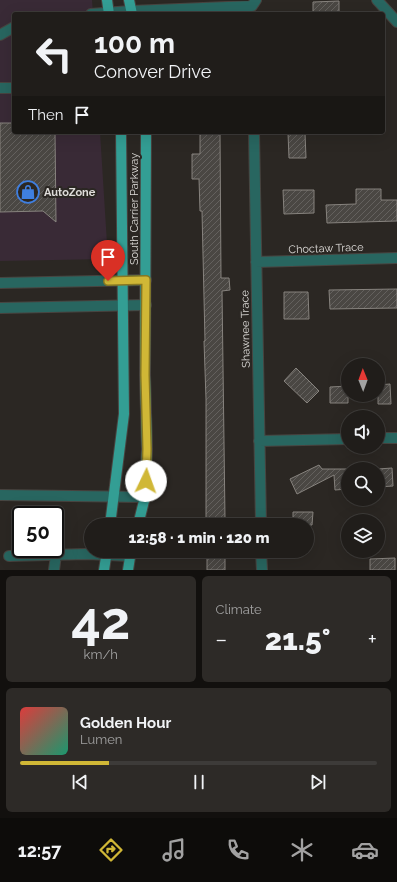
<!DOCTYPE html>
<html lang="en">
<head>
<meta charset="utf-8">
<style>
  body { margin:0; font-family:Raleway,sans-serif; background:#2d2a27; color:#f1f3f6; height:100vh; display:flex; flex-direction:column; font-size:15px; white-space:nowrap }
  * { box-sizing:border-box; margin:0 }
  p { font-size:13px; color:#a2a2a2 }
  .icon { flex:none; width:22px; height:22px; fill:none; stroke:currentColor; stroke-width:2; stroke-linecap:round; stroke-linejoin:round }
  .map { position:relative; height:570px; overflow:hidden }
  .drawer { display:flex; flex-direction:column; gap:6px; padding:6px; background:#12100e; flex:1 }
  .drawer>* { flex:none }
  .banner { position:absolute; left:12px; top:12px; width:373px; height:122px; border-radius:4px; box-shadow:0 4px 16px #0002,0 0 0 1px #3d3b39; background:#201d1a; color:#f1f3f6; overflow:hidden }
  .needle { width:26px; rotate:359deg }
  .fabs { position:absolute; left:341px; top:358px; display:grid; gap:8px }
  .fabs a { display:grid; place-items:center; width:44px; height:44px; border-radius:50%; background:#201d1a; box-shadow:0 4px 16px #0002,0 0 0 1px #3d3b39; font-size:20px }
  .speed { position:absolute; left:12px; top:506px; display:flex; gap:8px; font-size:20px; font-weight:700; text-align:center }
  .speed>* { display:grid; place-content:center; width:52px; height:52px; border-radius:50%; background:#201d1a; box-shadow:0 4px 16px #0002,0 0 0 1px #3d3b39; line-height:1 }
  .speed .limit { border:2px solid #111; border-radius:6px; background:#fff; color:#111 }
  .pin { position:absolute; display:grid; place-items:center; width:34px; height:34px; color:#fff; margin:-41px -17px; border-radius:50% 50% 50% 0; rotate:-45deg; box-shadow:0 0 4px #0007 }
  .pin .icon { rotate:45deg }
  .me { position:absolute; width:44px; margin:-22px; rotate:3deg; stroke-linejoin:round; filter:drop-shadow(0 0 3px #0008) }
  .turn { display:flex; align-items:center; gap:14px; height:84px; padding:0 16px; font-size:18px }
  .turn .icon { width:52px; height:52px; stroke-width:2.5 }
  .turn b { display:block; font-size:28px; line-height:34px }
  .then { display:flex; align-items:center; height:38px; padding:0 16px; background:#0003; gap:8px; font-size:15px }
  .big { font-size:30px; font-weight:800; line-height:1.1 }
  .drawer .tile { flex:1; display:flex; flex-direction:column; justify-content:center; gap:6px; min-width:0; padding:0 14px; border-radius:6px; background:#2d2a27 }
  .drawer .dial { align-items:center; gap:0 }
  .dial b { font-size:52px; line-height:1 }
  .song { display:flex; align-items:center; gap:12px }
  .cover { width:48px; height:48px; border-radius:6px; background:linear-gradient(135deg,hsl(0 70% 55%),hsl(160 70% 35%)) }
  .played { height:4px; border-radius:2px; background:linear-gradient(90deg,#d0b736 25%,#3d3b39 25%) }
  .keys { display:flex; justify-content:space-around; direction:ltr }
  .heat { display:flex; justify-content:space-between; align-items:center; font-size:22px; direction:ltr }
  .drawer .tiles { flex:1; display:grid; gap:6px; grid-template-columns:1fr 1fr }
  .tile:last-child { grid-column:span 2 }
  .trip { position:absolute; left:84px; top:518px; width:230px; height:40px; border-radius:20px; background:#201d1a; box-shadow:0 4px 16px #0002,0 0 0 1px #3d3b39; font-weight:800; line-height:40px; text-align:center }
  .menu { display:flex; height:64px; justify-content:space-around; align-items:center; background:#0d0c0a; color:#a2a2a2 }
  .menu .icon { width:28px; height:28px }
  .menu .current { color:#d0b736 }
  .menu b { font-size:18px; color:#f1f3f6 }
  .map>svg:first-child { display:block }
  .commercial { fill:#392a36 }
  .building { fill:url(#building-hatch); stroke:#87837e }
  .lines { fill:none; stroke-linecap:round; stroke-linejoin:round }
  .minor-casing { stroke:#484440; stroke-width:12 }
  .major-casing { stroke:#484440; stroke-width:12 }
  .minor { stroke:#286660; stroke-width:10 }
  .major { stroke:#339e94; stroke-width:10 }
  .route-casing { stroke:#877723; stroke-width:10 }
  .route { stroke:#d0b736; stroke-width:7 }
  .labels { text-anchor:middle; stroke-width:4; stroke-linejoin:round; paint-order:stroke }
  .poi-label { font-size:11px; font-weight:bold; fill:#dedcd9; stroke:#2b2723; text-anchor:start }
  .street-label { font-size:11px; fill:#dedcd9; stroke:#2b2723 }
</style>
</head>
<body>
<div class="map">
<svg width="397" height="570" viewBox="0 0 397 570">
  <defs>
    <pattern id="building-hatch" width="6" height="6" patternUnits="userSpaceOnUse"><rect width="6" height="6" fill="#4a4743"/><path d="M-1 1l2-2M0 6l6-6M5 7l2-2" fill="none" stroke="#64615e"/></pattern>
  </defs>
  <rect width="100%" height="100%" fill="#2b2723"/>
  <path class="commercial" d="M0,0H92L93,14H14V132H100L108,259L0,261Z"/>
  <path class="building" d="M339,1V14H313V2Z
    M0,123H14V132H55L56,222L43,211L0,212Z
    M200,132H220L221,278H229L230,290L222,291L225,519L206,520V399L204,341H205L202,211H200L199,179H192V154H200Z
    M288,133H305L306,158H289Z
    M356,189H381V200H397V221L327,223L326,205L356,204Z
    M283,190H314V213L284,214Z
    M397,289V308L330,309L329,290Z
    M284,292H308L309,319H284Z
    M296,368L319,391L307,403L284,381Z
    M390,384L391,404H378V385Z
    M348,386V403H330V387Z
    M319,465L322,469H348V489L335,490L334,475L297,494L290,479Z
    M392,468L393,486L378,487V469Z
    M293,512H313L312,525H293Z
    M207,556H225V570H207Z
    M395,558V570H370V559Z"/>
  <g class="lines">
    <g class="minor-casing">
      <path id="minor" d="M377,0L397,22
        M91,14L131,11L252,6L256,0
        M0,35L14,27
        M0,88H14
        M254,132L261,525
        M256,262L397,258
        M0,283L146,280
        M0,308L146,305
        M378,438H397
        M259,441L348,439
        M0,495L145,497
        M261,551L262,570
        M9,556L87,554L130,556
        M54,570L56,555"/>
    </g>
    <g class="major-casing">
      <path id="major" d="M107,0L109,14
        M129,0L132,14
        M110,525L124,414L121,132
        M138,525L145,497L147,449L145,375L146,132
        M104,570L107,551
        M128,570L131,551"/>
    </g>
    <use href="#minor" class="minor"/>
    <use href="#major" class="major"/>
  </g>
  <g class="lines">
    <g class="route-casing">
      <path id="route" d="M108,281L146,280L145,375L147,449L146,481"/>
    </g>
    <use href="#route" class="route"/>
  </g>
  <defs>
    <g id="shop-ring" transform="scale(1.15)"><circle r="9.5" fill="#2b2723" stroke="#3f7fe0" stroke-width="1.5"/><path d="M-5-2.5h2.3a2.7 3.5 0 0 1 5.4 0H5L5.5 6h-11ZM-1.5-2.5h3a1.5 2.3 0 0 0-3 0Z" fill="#3f7fe0"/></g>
  </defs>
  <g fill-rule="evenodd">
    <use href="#shop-ring" x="28" y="192"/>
  </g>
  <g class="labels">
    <g class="poi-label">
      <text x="44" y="196">AutoZone</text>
    </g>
    <g class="street-label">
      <text transform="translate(134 209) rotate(-90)" y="4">South Carrier Parkway</text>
      <text transform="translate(326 248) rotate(-2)" y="4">Choctaw Trace</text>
      <text transform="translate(245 329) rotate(-91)" y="4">Shawnee Trace</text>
    </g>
  </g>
</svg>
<div class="fabs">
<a><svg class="needle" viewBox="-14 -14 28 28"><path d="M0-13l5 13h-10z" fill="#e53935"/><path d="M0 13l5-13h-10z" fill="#a2a2a2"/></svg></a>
<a><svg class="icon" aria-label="sound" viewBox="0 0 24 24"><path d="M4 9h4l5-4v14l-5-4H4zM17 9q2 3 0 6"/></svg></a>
<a><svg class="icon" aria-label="search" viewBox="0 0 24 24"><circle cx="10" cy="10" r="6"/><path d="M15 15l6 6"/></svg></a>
<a><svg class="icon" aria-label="layers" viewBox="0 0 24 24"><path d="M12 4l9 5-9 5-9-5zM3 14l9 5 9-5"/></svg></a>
</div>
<div class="speed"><div class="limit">50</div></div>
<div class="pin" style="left:108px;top:281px;background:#d93025"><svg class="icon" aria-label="arrive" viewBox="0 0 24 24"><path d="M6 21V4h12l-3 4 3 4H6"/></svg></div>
<svg class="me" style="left:146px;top:481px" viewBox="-20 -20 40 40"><circle r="19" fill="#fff"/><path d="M0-13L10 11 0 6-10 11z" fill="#d0b736"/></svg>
<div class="trip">12:58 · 1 min · 120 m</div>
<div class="banner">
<div class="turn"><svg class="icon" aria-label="left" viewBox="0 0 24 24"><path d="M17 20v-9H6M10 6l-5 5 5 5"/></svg><div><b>100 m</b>Conover Drive</div></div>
<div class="then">Then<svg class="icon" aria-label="arrive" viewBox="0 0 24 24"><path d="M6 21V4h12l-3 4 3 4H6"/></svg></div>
</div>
</div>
<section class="drawer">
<div class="tiles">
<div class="tile dial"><b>42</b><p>km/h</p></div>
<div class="tile"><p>Climate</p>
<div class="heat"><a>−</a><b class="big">21.5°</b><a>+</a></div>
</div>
<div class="tile">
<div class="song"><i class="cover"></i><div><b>Golden Hour</b><p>Lumen</p></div></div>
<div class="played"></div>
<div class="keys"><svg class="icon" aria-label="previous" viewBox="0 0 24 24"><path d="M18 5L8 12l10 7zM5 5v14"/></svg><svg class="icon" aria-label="pause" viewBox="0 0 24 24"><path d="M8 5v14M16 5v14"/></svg><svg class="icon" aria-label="next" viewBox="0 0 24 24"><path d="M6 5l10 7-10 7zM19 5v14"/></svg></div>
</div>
</div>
</section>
<nav class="menu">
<b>12:57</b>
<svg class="icon current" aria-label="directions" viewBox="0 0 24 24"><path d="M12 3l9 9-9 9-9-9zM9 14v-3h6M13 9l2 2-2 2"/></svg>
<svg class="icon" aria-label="music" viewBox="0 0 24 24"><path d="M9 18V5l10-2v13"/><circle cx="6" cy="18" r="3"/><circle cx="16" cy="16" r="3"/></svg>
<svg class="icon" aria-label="phone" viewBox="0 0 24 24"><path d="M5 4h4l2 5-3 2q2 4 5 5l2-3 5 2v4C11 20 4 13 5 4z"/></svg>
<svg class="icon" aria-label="climate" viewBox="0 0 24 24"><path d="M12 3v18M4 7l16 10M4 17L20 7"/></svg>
<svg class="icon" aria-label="car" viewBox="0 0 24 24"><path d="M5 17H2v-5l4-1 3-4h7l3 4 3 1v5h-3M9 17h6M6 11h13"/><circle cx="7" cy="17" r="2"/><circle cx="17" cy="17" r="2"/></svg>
</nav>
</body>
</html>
